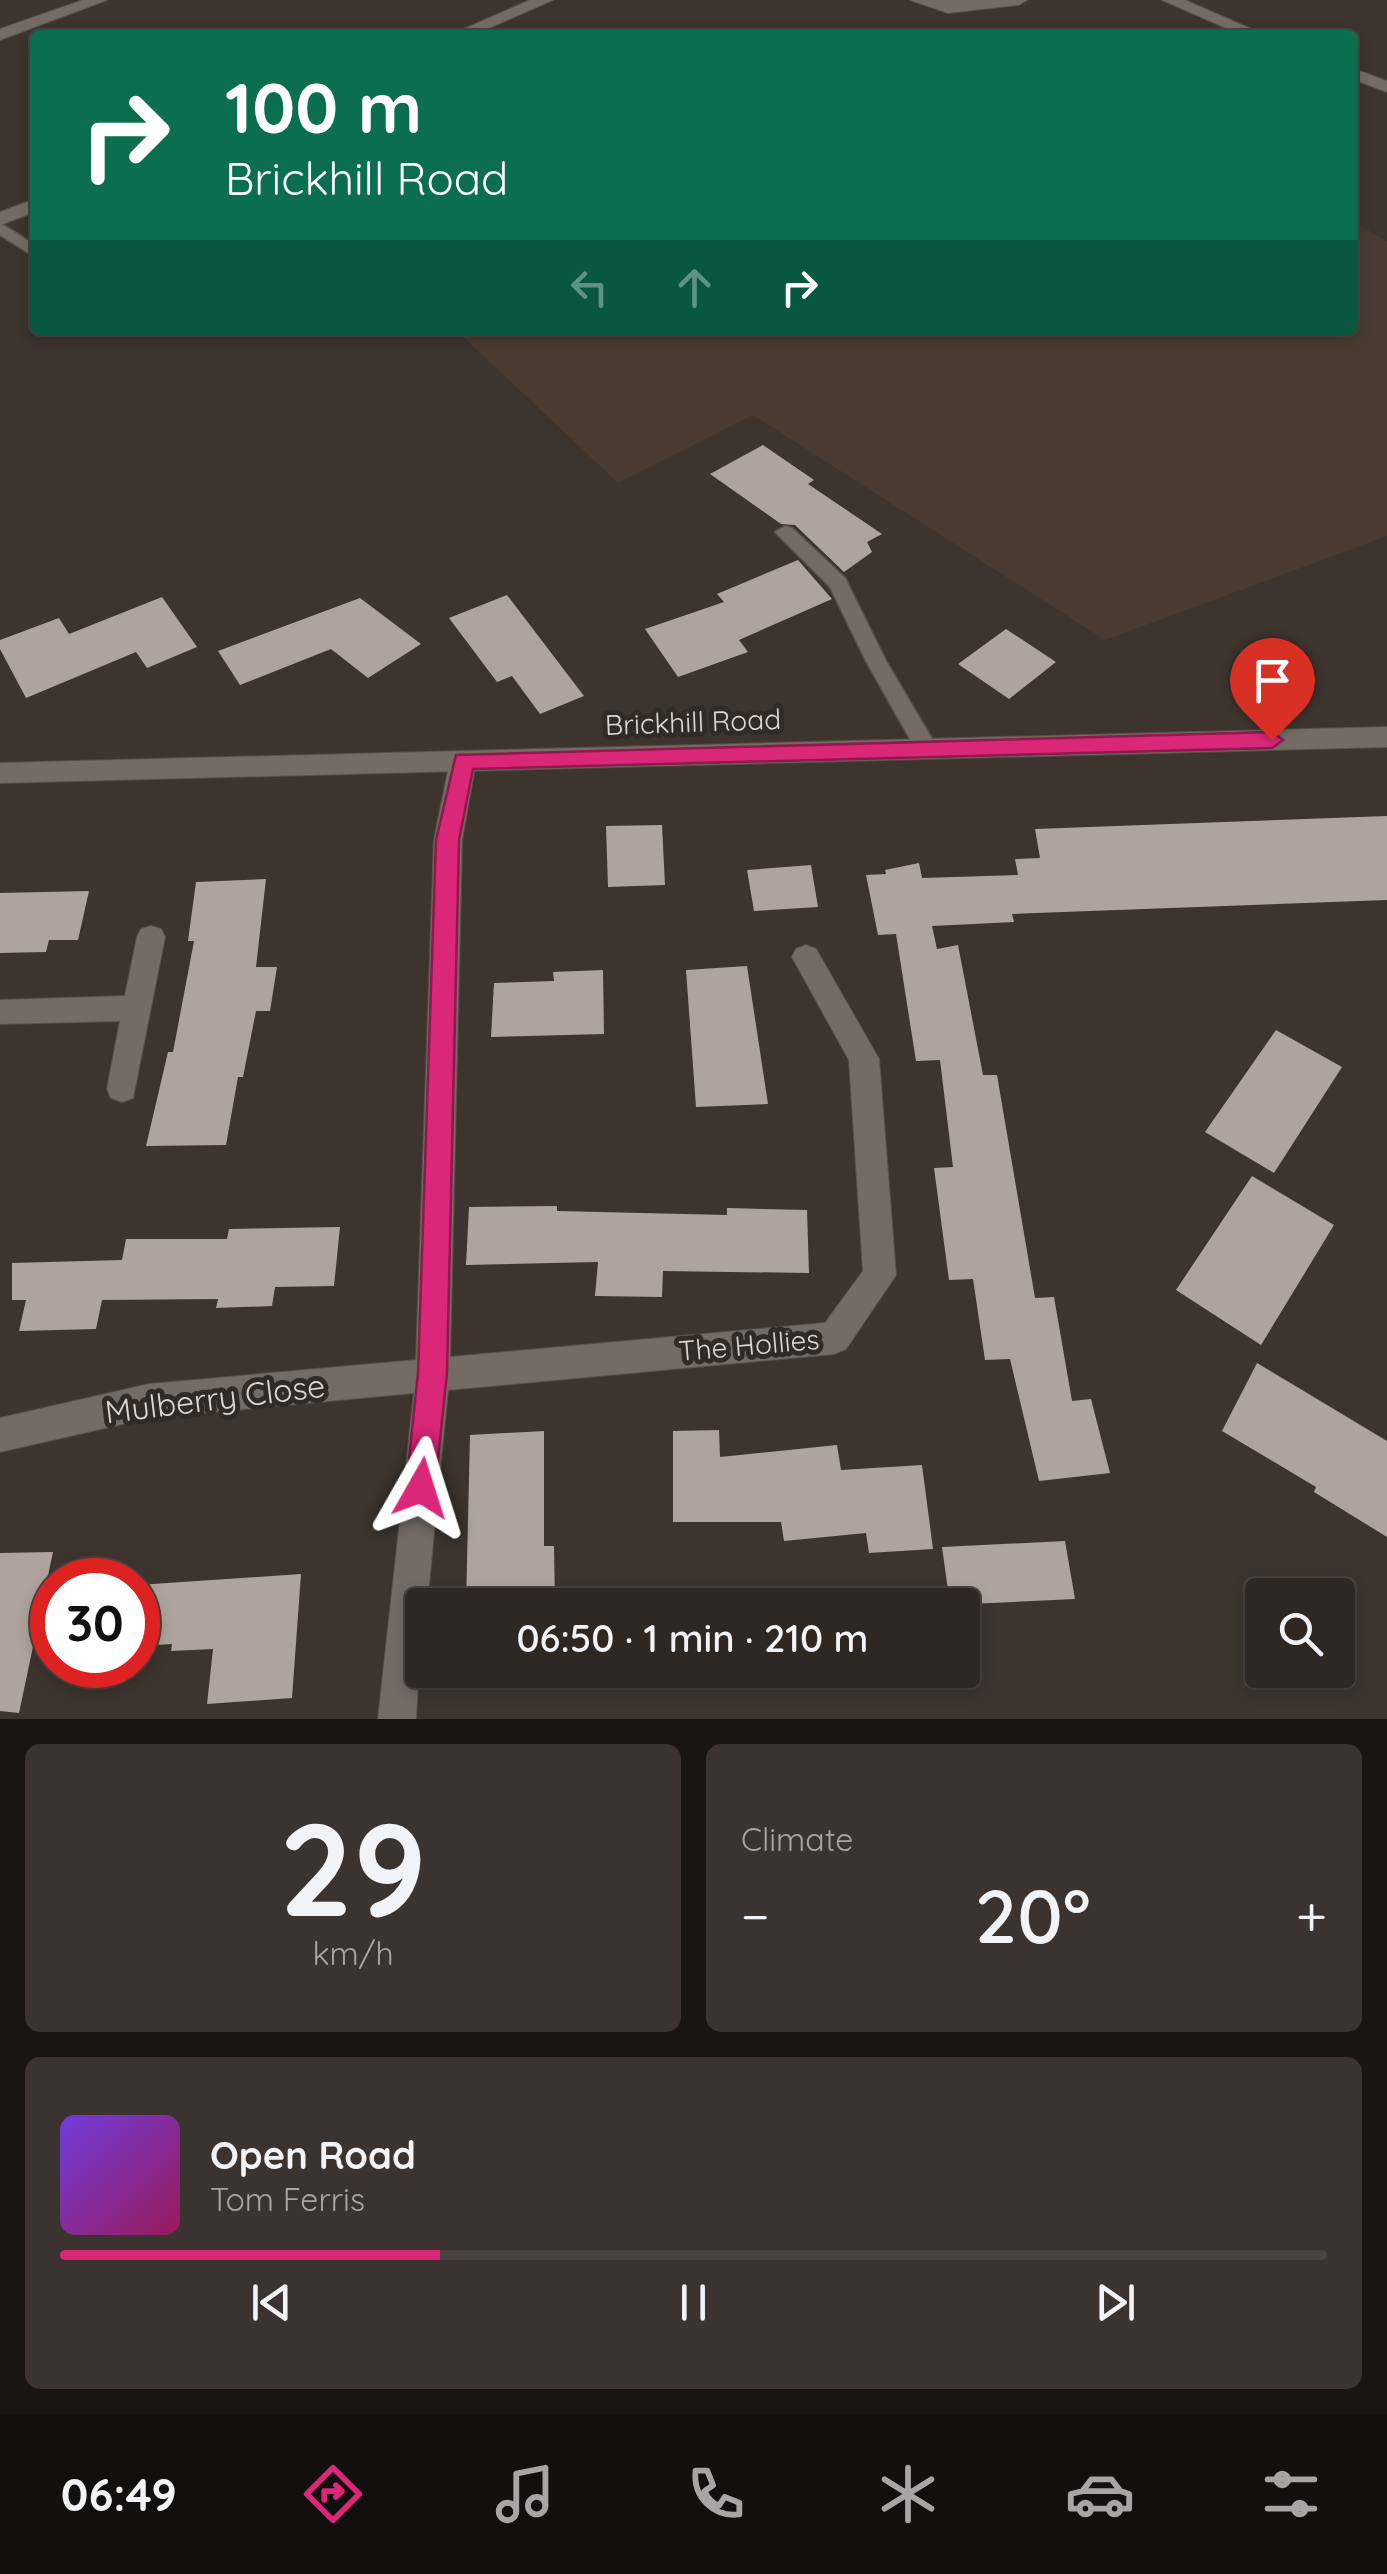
<!DOCTYPE html>
<html lang="en">
<head>
<meta charset="utf-8">
<style>
  body { margin:0; font-family:Quicksand,sans-serif; background:#3a332f; color:#f1f3f6; height:100vh; display:flex; flex-direction:column; font-size:38px; white-space:nowrap }
  * { box-sizing:border-box; margin:0 }
  p { font-size:32px; color:#a7a5a5 }
  .icon { flex:none; width:55px; height:55px; fill:none; stroke:currentColor; stroke-width:2; stroke-linecap:round; stroke-linejoin:round }
  .map { position:relative; height:1719px; overflow:hidden }
  .details { display:flex; flex-direction:column; gap:25px; padding:25px; background:#191513; flex:1 }
  .details>* { flex:none }
  .hud { position:absolute; left:30px; top:30px; width:1328px; height:305px; border-radius:10px; box-shadow:0 5px 15px #0003,0 0 0 2px #494440; background:#0b6e4f; color:#fff; overflow:hidden }
  .buttons { position:absolute; left:1245px; top:1578px; display:grid; gap:20px }
  .buttons a { display:grid; place-items:center; width:110px; height:110px; border-radius:10px; background:#2e2722; box-shadow:0 5px 15px #0003,0 0 0 2px #494440; font-size:50px }
  .speed { position:absolute; left:30px; top:1558px; display:flex; gap:20px; font-size:50px; font-weight:700; text-align:center }
  .speed>* { display:grid; place-content:center; width:130px; height:130px; border-radius:50%; background:#2e2722; box-shadow:0 5px 15px #0003,0 0 0 2px #494440; line-height:1 }
  .speed .limit { border:15px solid #d22; background:#fff; color:#111 }
  .pin { position:absolute; display:grid; place-items:center; width:85px; height:85px; color:#fff; margin:-102px -42px; border-radius:50% 50% 50% 0; rotate:-45deg; box-shadow:0 0 10px #0007 }
  .pin .icon { rotate:45deg }
  .me { position:absolute; width:110px; margin:-55px; rotate:6deg; stroke-linejoin:round; filter:drop-shadow(0 0 8px #0008) }
  .turn { display:flex; align-items:center; gap:35px; height:210px; padding:0 30px; font-size:45px }
  .turn .icon { width:130px; height:130px; stroke-width:2.5 }
  .turn b { display:block; font-size:70px; line-height:85px }
  .lanes { display:flex; align-items:center; height:95px; padding:0 30px; background:#0003; justify-content:center; gap:50px; direction:ltr }
  .lanes .off { opacity:.35 }
  .big { font-size:75px; font-weight:600; line-height:1.1 }
  .details .tile { flex:1; display:flex; flex-direction:column; justify-content:center; gap:15px; min-width:0; padding:0 35px; border-radius:15px; background:#3a332f }
  .details .dial { align-items:center; gap:0 }
  .dial b { font-size:130px; line-height:1 }
  .song { display:flex; align-items:center; gap:30px }
  .cover { width:120px; height:120px; border-radius:15px; background:linear-gradient(135deg,hsl(260 70% 55%),hsl(330 70% 35%)) }
  .played { height:10px; border-radius:5px; background:linear-gradient(90deg,#db2777 30%,#494440 30%) }
  .keys { display:flex; justify-content:space-around; direction:ltr }
  .heat { display:flex; justify-content:space-between; align-items:center; font-size:55px; direction:ltr }
  .details .tiles { flex:1; display:grid; gap:25px; grid-template-columns:1fr 1fr }
  .tile:last-child { grid-column:span 2 }
  .trip { position:absolute; left:405px; top:1588px; width:575px; height:100px; border-radius:10px; background:#2e2722; box-shadow:0 5px 15px #0003,0 0 0 2px #494440; font-weight:600; line-height:100px; text-align:center }
  .tabs { display:flex; height:160px; justify-content:space-around; align-items:center; background:#12100e; color:#a7a5a5 }
  .tabs .icon { width:70px; height:70px }
  .tabs .active { color:#db2777 }
  .tabs b { font-size:45px; color:#f1f3f6 }
  .map>svg:first-child { display:block }
  .built { fill:#4a3b31 }
  .building { fill:#afa49d }
  .lines { fill:none; stroke-linecap:round; stroke-linejoin:round }
  .service-casing { stroke:#57504b; stroke-width:3 }
  .minor-casing { stroke:#57504b; stroke-width:2 }
  .tertiary-casing { stroke:#57504b; stroke-width:2 }
  .service { fill:#756b65; fill-rule:evenodd }
  .minor { fill:#756b65; fill-rule:evenodd }
  .tertiary { fill:#756b65; fill-rule:evenodd }
  .route { fill:#db2777; stroke:#8e194d; stroke-width:2.5 }
  .labels { text-anchor:middle; stroke-width:10; stroke-linejoin:round; paint-order:stroke }
  .street-label { font-size:28px; fill:#dcd7d3; stroke:#322a24 }
  .near-street-label { font-size:32px; fill:#dcd7d3; stroke:#322a24 }
</style>
</head>
<body>
<div class="map">
<svg width="1387" height="1719" viewBox="0 0 1387 1719">
  <rect width="100%" height="100%" fill="#3d342e"/>
  <path class="built" d="M1353,222L1387,241V536L1105,640L753,415L618,483L456,330H1352Z"/>
  <path class="building" d="M763,445L814,480L808,484L882,534L867,542L872,552L844,572L795,525L781,524L710,474Z
    M798,560L832,599L739,640L748,652L678,677L645,629L724,602L717,594Z
    M507,595L584,696L540,714L512,676L497,682L449,618Z
    M162,597L197,647L147,668L136,652L26,698L0,649V640L59,618L69,634Z
    M360,598L421,644L368,678L331,649L240,685L218,651Z
    M1006,629L1056,662L1009,699L958,664Z
    M1387,816V900L1012,914L1014,922L932,926L937,949L958,945L983,1075H997L1035,1298L1054,1297L1072,1401L1091,1399L1110,1473L1039,1481L1010,1359L985,1360L973,1279L949,1280L934,1168L953,1167L940,1060L916,1061L896,934L878,935L866,875L886,874L885,870L919,863L922,878L1018,875L1015,859L1040,858L1035,829Z
    M662,825L665,885L608,887L606,826Z
    M811,865L818,907L754,911L747,870Z
    M266,879L256,967H277L270,1011H256L243,1077H238L226,1145L146,1146L168,1052H173L194,941H188L196,882Z
    M89,891L78,940H49L46,952L0,953V893Z
    M747,966L768,1104L696,1107L686,970Z
    M603,970L604,1034L491,1037L494,983L554,981L553,972Z
    M1276,1030L1342,1067L1274,1173L1205,1132Z
    M1252,1176L1334,1225L1261,1345L1176,1290Z
    M557,1206V1211L727,1215V1208L807,1210L809,1273L663,1271L662,1297L595,1296L598,1262L466,1265L469,1207Z
    M340,1227L334,1286L275,1287L272,1306L216,1308L218,1299L102,1300L96,1329L19,1331L26,1300H12V1263L122,1260L126,1239H227L229,1229Z
    M1257,1363L1387,1441V1537L1314,1492L1316,1487L1222,1431Z
    M719,1430L720,1457L837,1445L841,1470L922,1465L933,1549L869,1553L866,1533L784,1541L781,1522H673V1431Z
    M544,1431V1546H554L555,1605H466L470,1435Z
    M1065,1541L1075,1599L950,1605L942,1547Z
    M53,1552L19,1713L0,1711V1553Z
    M301,1574L292,1698L207,1704L213,1649L171,1651L172,1644L138,1646V1585Z"/>
  <g class="lines">
    <g class="service-casing">
      <path id="service" d="M0,223L35,245V257L0,235Z
        M785,526L792,528L845,578L886,661L938,749L935,755H919L866,661L830,587L775,532Z"/>
    </g>
    <g class="minor-casing">
      <path id="minor" d="M530,0H553L473,35H450Z
        M910,0H1027L1019,5L948,13Z
        M1162,0H1185L1265,35H1242Z
        M1352,68L1387,81V92L1352,79Z
        M35,199V212L0,225V212Z
        M463,751L472,754L476,761L462,840L450,1357L825,1323L863,1271L849,1060L792,957L796,949L806,945L816,949L879,1059L896,1275L846,1349L834,1354L448,1390L427,1605H422L416,1719H378L414,1393L149,1418L0,1452V1418L149,1384L416,1360L434,840L450,761L454,754Z
        M151,926L161,929L165,937L133,1098L122,1102L111,1098L107,1089L120,1021L0,1024V1000L125,996L137,937L141,929Z"/>
    </g>
    <g class="tertiary-casing">
      <path id="tertiary" d="M83,0H107L0,40V29Z
        M1387,727V747L0,783V763Z"/>
    </g>
    <use href="#service" class="service"/>
    <use href="#minor" class="minor"/>
    <use href="#tertiary" class="tertiary"/>
  </g>
  <path class="route" d="M1272,732L1283,740L1272,748L473,769L459,840L447,1373L435,1488L431,1499L421,1503L410,1499L406,1488L418,1373L436,840L456,755Z"/>
  <g class="labels">
    <g class="street-label">
      <text transform="translate(693 722) rotate(-2)" y="10">Brickhill Road</text>
      <text transform="translate(749 1345) rotate(-5)" y="10">The Hollies</text>
    </g>
    <g class="near-street-label">
      <text transform="translate(215 1399) rotate(-7)" y="11">Mulberry Close</text>
    </g>
  </g>
</svg>
<div class="buttons">
<a><svg class="icon" aria-label="search" viewBox="0 0 24 24"><circle cx="10" cy="10" r="6"/><path d="M15 15l6 6"/></svg></a>
</div>
<div class="speed"><div class="limit">30</div></div>
<div class="pin" style="left:1272px;top:740px;background:#d93025"><svg class="icon" aria-label="arrive" viewBox="0 0 24 24"><path d="M6 21V4h12l-3 4 3 4H6"/></svg></div>
<svg class="me" style="left:421px;top:1488px" viewBox="-20 -20 40 40"><path d="M0-17L14 15 0 8-14 15z" fill="#db2777" stroke="#fff" stroke-width="4"/></svg>
<div class="trip">06:50 · 1 min · 210 m</div>
<div class="hud">
<div class="turn"><svg class="icon" aria-label="right" viewBox="0 0 24 24"><path d="M7 20v-9h11M14 6l5 5-5 5"/></svg><div><b>100 m</b>Brickhill Road</div></div>
<div class="lanes"><svg class="icon off" aria-label="left" viewBox="0 0 24 24"><path d="M17 20v-9H6M10 6l-5 5 5 5"/></svg><svg class="icon off" aria-label="ahead" viewBox="0 0 24 24"><path d="M12 20V5M6 11l6-6 6 6"/></svg><svg class="icon" aria-label="right" viewBox="0 0 24 24"><path d="M7 20v-9h11M14 6l5 5-5 5"/></svg></div>
</div>
</div>
<section class="details">
<div class="tiles">
<div class="tile dial"><b>29</b><p>km/h</p></div>
<div class="tile"><p>Climate</p>
<div class="heat"><a>−</a><b class="big">20°</b><a>+</a></div>
</div>
<div class="tile">
<div class="song"><i class="cover"></i><div><b>Open Road</b><p>Tom Ferris</p></div></div>
<div class="played"></div>
<div class="keys"><svg class="icon" aria-label="previous" viewBox="0 0 24 24"><path d="M18 5L8 12l10 7zM5 5v14"/></svg><svg class="icon" aria-label="pause" viewBox="0 0 24 24"><path d="M8 5v14M16 5v14"/></svg><svg class="icon" aria-label="next" viewBox="0 0 24 24"><path d="M6 5l10 7-10 7zM19 5v14"/></svg></div>
</div>
</div>
</section>
<nav class="tabs">
<b>06:49</b>
<svg class="icon active" aria-label="directions" viewBox="0 0 24 24"><path d="M12 3l9 9-9 9-9-9zM9 14v-3h6M13 9l2 2-2 2"/></svg>
<svg class="icon" aria-label="music" viewBox="0 0 24 24"><path d="M9 18V5l10-2v13"/><circle cx="6" cy="18" r="3"/><circle cx="16" cy="16" r="3"/></svg>
<svg class="icon" aria-label="phone" viewBox="0 0 24 24"><path d="M5 4h4l2 5-3 2q2 4 5 5l2-3 5 2v4C11 20 4 13 5 4z"/></svg>
<svg class="icon" aria-label="climate" viewBox="0 0 24 24"><path d="M12 3v18M4 7l16 10M4 17L20 7"/></svg>
<svg class="icon" aria-label="car" viewBox="0 0 24 24"><path d="M5 17H2v-5l4-1 3-4h7l3 4 3 1v5h-3M9 17h6M6 11h13"/><circle cx="7" cy="17" r="2"/><circle cx="17" cy="17" r="2"/></svg>
<svg class="icon" aria-label="filters" viewBox="0 0 24 24"><path d="M4 7h16M4 17h16"/><circle cx="9" cy="7" r="2"/><circle cx="15" cy="17" r="2"/></svg>
</nav>
</body>
</html>
